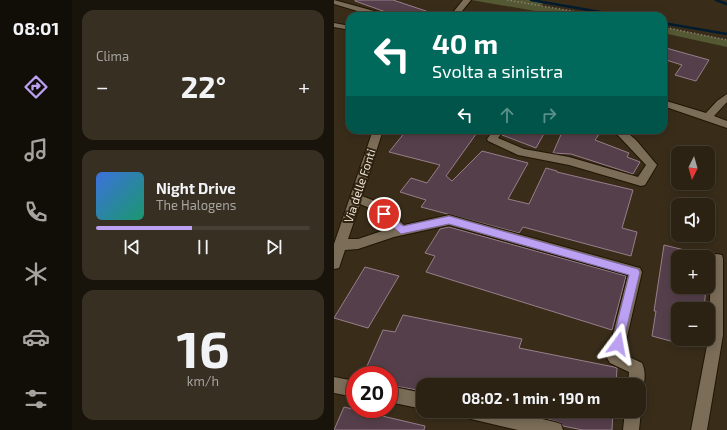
<!DOCTYPE html>
<html lang="it">
<head>
<meta charset="utf-8">
<style>
  body { margin:0; font-family:"Exo 2",sans-serif; background:#372f22; color:#f1f3f6; height:100vh; display:flex; flex-direction:column; font-size:15px; white-space:nowrap }
  * { box-sizing:border-box; margin:0 }
  p { font-size:13px; color:#a6a4a0 }
  .icon { flex:none; width:22px; height:22px; fill:none; stroke:currentColor; stroke-width:2; stroke-linecap:round; stroke-linejoin:round }
  .map { position:relative; flex:1; overflow:hidden }
  .details { display:flex; flex-direction:column; gap:10px; padding:10px; background:#18130b; width:262px }
  .details>* { flex:none }
  .hud { position:absolute; left:12px; top:12px; width:321px; height:122px; border-radius:12px; box-shadow:0 2px 10px #0003,0 0 0 1px #473f34; background:#00695c; color:#fff; overflow:hidden }
  .needle { width:26px; rotate:185deg }
  .controls { position:absolute; left:337px; top:146px; display:grid; gap:8px }
  .controls a { display:grid; place-items:center; width:44px; height:44px; border-radius:8px; background:#2b2214; box-shadow:0 2px 10px #0003,0 0 0 1px #473f34; font-size:20px }
  .speed { position:absolute; left:12px; top:366px; display:flex; gap:8px; font-size:20px; font-weight:700; text-align:center }
  .speed>* { display:grid; place-content:center; width:52px; height:52px; border-radius:50%; background:#2b2214; box-shadow:0 2px 10px #0003,0 0 0 1px #473f34; line-height:1 }
  .speed .limit { border:6px solid #d22; background:#fff; color:#111 }
  .pin { position:absolute; display:grid; place-items:center; width:34px; height:34px; color:#fff; margin:-17px; border:2px solid #fff; border-radius:50%; box-shadow:0 1px 4px #0007 }
  .me { position:absolute; width:44px; margin:-22px; rotate:13deg; stroke-linejoin:round; filter:drop-shadow(0 0 3px #0008) }
  .turn { display:flex; align-items:center; gap:14px; height:84px; padding:0 20px; font-size:18px }
  .turn .icon { width:52px; height:52px; stroke-width:2.5 }
  .turn b { display:block; font-size:28px; line-height:34px }
  .lanes { display:flex; align-items:center; height:38px; padding:0 20px; background:#0003; justify-content:center; gap:20px; direction:ltr }
  .lanes .off { opacity:.35 }
  .big { font-size:30px; font-weight:700; line-height:1.1 }
  .details .card { flex:1; display:flex; flex-direction:column; justify-content:center; gap:6px; min-width:0; padding:0 14px; border-radius:12px; background:#372f22 }
  .details .dial { align-items:center; gap:0 }
  .dial b { font-size:52px; line-height:1 }
  .song { display:flex; align-items:center; gap:12px }
  .cover { width:48px; height:48px; border-radius:6px; background:linear-gradient(135deg,hsl(220 70% 55%),hsl(160 70% 35%)) }
  .played { height:4px; border-radius:2px; background:linear-gradient(90deg,#bca0f2 45%,#473f34 45%) }
  .keys { display:flex; justify-content:space-around; direction:ltr }
  .heat { display:flex; justify-content:space-between; align-items:center; font-size:22px; direction:ltr }
  .trip { position:absolute; left:82px; top:378px; width:230px; height:40px; border-radius:12px; background:#2b2214; box-shadow:0 2px 10px #0003,0 0 0 1px #473f34; font-weight:700; line-height:40px; text-align:center }
  main { display:flex; flex:1; min-height:0 }
  .menu { display:flex; flex-direction:column; width:72px; justify-content:space-around; align-items:center; background:#110e08; color:#a6a4a0 }
  .menu .icon { width:28px; height:28px }
  .menu .selected { color:#bca0f2 }
  .menu b { font-size:18px; color:#f1f3f6 }
  .map>svg:first-child { display:block }
  .green { fill:#545833 }
  .lines { fill:none; stroke-linecap:round; stroke-linejoin:round }
  .stream { stroke:#011b2f; stroke-width:2.5 }
  .building { fill:#553f4b; stroke:#977e8b }
  .minor-casing { stroke:#201503; stroke-width:2 }
  .path { stroke:#897f6f; stroke-width:1.5; stroke-dasharray:1.5 2; stroke-linecap:butt }
  .minor { fill:#7b6d58; fill-rule:evenodd }
  .route { fill:#bca0f2; stroke:#7a689d }
  .labels { text-anchor:middle; stroke-width:4; stroke-linejoin:round; paint-order:stroke }
  .street-label { font-size:12px; fill:#ede5d9; stroke:#2f2310 }
</style>
</head>
<body>
<main>
<nav class="menu">
<b>08:01</b>
<svg class="icon selected" aria-label="directions" viewBox="0 0 24 24"><path d="M12 3l9 9-9 9-9-9zM9 14v-3h6M13 9l2 2-2 2"/></svg>
<svg class="icon" aria-label="music" viewBox="0 0 24 24"><path d="M9 18V5l10-2v13"/><circle cx="6" cy="18" r="3"/><circle cx="16" cy="16" r="3"/></svg>
<svg class="icon" aria-label="phone" viewBox="0 0 24 24"><path d="M5 4h4l2 5-3 2q2 4 5 5l2-3 5 2v4C11 20 4 13 5 4z"/></svg>
<svg class="icon" aria-label="climate" viewBox="0 0 24 24"><path d="M12 3v18M4 7l16 10M4 17L20 7"/></svg>
<svg class="icon" aria-label="car" viewBox="0 0 24 24"><path d="M5 17H2v-5l4-1 3-4h7l3 4 3 1v5h-3M9 17h6M6 11h13"/><circle cx="7" cy="17" r="2"/><circle cx="17" cy="17" r="2"/></svg>
<svg class="icon" aria-label="filters" viewBox="0 0 24 24"><path d="M4 7h16M4 17h16"/><circle cx="9" cy="7" r="2"/><circle cx="15" cy="17" r="2"/></svg>
</nav>
<section class="details">
<div class="card"><p>Clima</p>
<div class="heat"><a>−</a><b class="big">22°</b><a>+</a></div>
</div>
<div class="card">
<div class="song"><i class="cover"></i><div><b>Night Drive</b><p>The Halogens</p></div></div>
<div class="played"></div>
<div class="keys"><svg class="icon" aria-label="previous" viewBox="0 0 24 24"><path d="M18 5L8 12l10 7zM5 5v14"/></svg><svg class="icon" aria-label="pause" viewBox="0 0 24 24"><path d="M8 5v14M16 5v14"/></svg><svg class="icon" aria-label="next" viewBox="0 0 24 24"><path d="M6 5l10 7-10 7zM19 5v14"/></svg></div>
</div>
<div class="card dial"><b>16</b><p>km/h</p></div>
</section>
<div class="map">
<svg width="393" height="430" viewBox="0 0 393 430">
  <rect width="100%" height="100%" fill="#392d1a"/>
  <path class="green" d="M137,0H197L210,2L207,6L267,16H230Z
    M329,27L393,40V47L329,33Z"/>
  <g class="lines">
    <path class="stream" d="M197,0L289,16
      M382,0L393,4
      M329,23L393,34"/>
  </g>
  <path class="building" d="M21,0H59L101,14V16H63L21,1Z
    M332,48L375,60L362,81L341,75L348,65L329,59V52Z
    M77,130H145L112,176L118,181L148,151L194,163L174,199L195,204L212,168L223,171V172L299,190L288,228L303,232L297,256L189,227L185,233L87,207L92,200L66,192L77,178L93,183L106,165L55,152L72,131L77,132Z
    M171,130H212L202,148L168,135Z
    M229,130H268L261,140L295,153L293,157L306,162L299,174L237,154L219,153Z
    M115,227L292,276L278,330L92,272L101,256L91,253L106,229Z
    M330,245L363,253V257H344V287H372L370,309H344V343L318,336L322,311H320Z
    M31,267L65,276L34,328L0,318Z
    M69,315L188,339L185,348L280,367L283,368L282,385H89V391L55,385V375H29L49,330L61,332Z
    M10,407L91,426L90,430H0Z
    M181,411H279L278,430H249L229,426L227,423L221,421Z"/>
  <g class="lines">
    <g class="minor-casing">
      <path id="minor" d="M0,0L51,14L52,16H40L0,4Z
        M129,0H137L124,16H116Z
        M0,23L16,26V30L0,27Z
        M393,94V102L380,116L393,121V128L329,106V100L372,113L383,101Z
        M39,130H49L28,196L46,203L70,225L115,215L306,268L308,272L289,354L308,363C312,371 311,382 308,391L305,392V385H294L295,372L276,363L273,358L294,275L115,225L60,237L24,249L11,250L5,268L0,269V244ZM26,204L38,209L57,228L24,239H14Z
        M160,130H170L164,138L190,149L235,157L304,177L312,165L279,130H290L302,140L323,165L311,185L307,186L235,165L184,155L154,141L153,139Z
        M383,254L388,255L389,259V335L373,430H357L375,335L377,259L378,255Z
        M0,377L21,381V397L0,393Z
        M55,386L89,393V409L55,402Z
        M305,406L307,411L305,430H289L291,411H305Z
        M129,411H174L221,422L227,424L229,430H184L137,419L131,417Z"/>
    </g>
    <path class="path" d="M173,0L267,16
      M329,27L393,40"/>
    <use href="#minor" class="minor"/>
  </g>
  <path class="route" d="M50,210L69,226L115,216L304,269L306,272L288,347L284,349L280,347L278,344L295,275L115,224L67,234L47,216L46,214Z"/>
  <g class="labels">
    <g class="street-label">
      <text transform="translate(26 186) rotate(-72)" y="4">Via delle Fonti</text>
    </g>
  </g>
</svg>
<div class="controls">
<a><svg class="needle" viewBox="-14 -14 28 28"><path d="M0-13l5 13h-10z" fill="#e53935"/><path d="M0 13l5-13h-10z" fill="#a6a4a0"/></svg></a>
<a><svg class="icon" aria-label="sound" viewBox="0 0 24 24"><path d="M4 9h4l5-4v14l-5-4H4zM17 9q2 3 0 6"/></svg></a>
<a>+</a>
<a>−</a>
</div>
<div class="speed"><div class="limit">20</div></div>
<div class="pin" style="left:50px;top:214px;background:#d93025"><svg class="icon" aria-label="arrive" viewBox="0 0 24 24"><path d="M6 21V4h12l-3 4 3 4H6"/></svg></div>
<svg class="me" style="left:284px;top:344px" viewBox="-20 -20 40 40"><path d="M0-17L14 15 0 8-14 15z" fill="#bca0f2" stroke="#fff" stroke-width="4"/></svg>
<div class="trip">08:02 · 1 min · 190 m</div>
<div class="hud">
<div class="turn"><svg class="icon" aria-label="left" viewBox="0 0 24 24"><path d="M17 20v-9H6M10 6l-5 5 5 5"/></svg><div><b>40 m</b>Svolta a sinistra</div></div>
<div class="lanes"><svg class="icon" aria-label="left" viewBox="0 0 24 24"><path d="M17 20v-9H6M10 6l-5 5 5 5"/></svg><svg class="icon off" aria-label="ahead" viewBox="0 0 24 24"><path d="M12 20V5M6 11l6-6 6 6"/></svg><svg class="icon off" aria-label="right" viewBox="0 0 24 24"><path d="M7 20v-9h11M14 6l5 5-5 5"/></svg></div>
</div>
</div>
</main>
</body>
</html>
